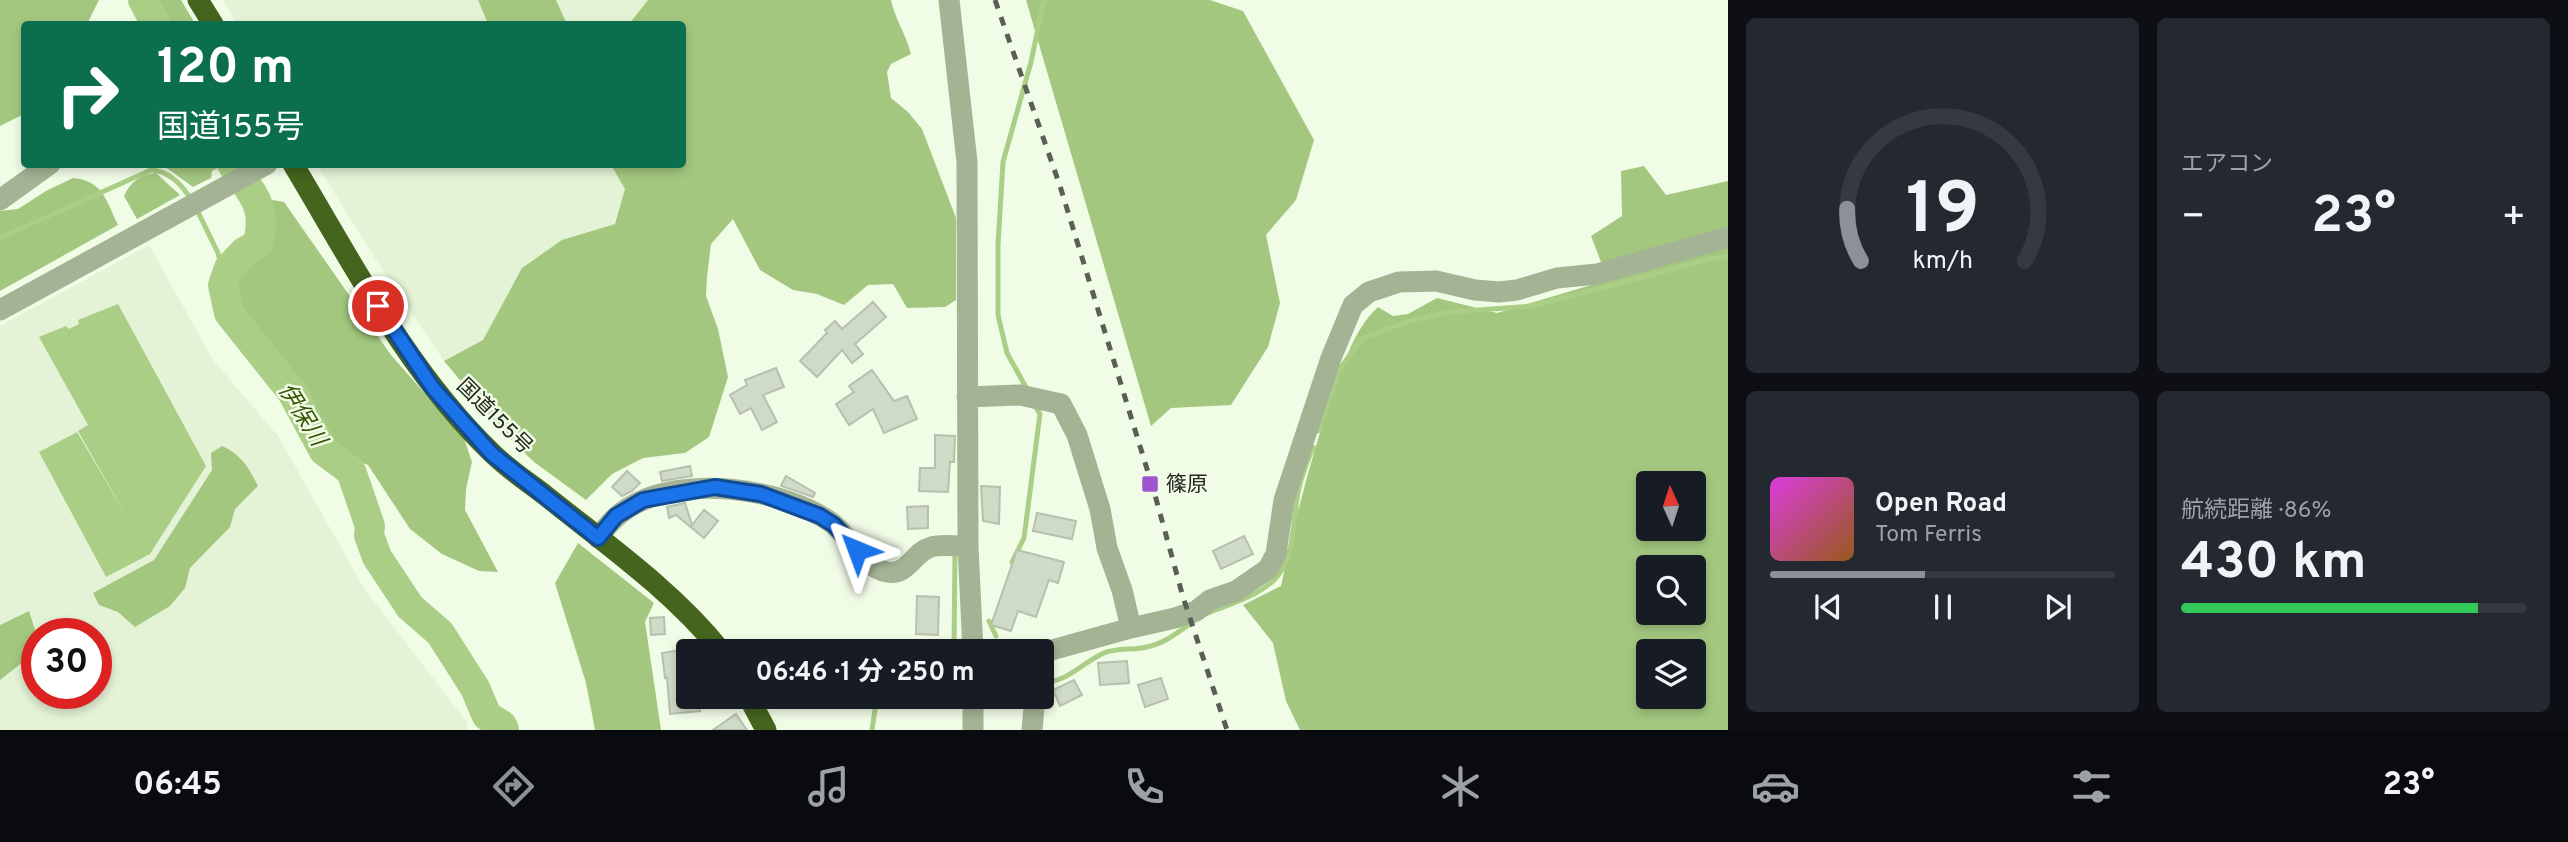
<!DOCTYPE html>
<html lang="ja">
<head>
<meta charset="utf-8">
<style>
  body { margin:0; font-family:Overpass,"Noto Sans JP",sans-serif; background:#242831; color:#f1f3f6; height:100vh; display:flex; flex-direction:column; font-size:26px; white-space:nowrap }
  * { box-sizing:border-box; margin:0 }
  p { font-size:23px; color:#9ea1a6 }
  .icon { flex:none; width:38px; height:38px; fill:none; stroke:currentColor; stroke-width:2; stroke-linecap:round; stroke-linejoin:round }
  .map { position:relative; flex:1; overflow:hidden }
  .side { display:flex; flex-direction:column; gap:18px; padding:18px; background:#0d0f14; width:840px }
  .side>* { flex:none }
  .hud { position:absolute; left:21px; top:21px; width:665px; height:147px; border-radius:7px; box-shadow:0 4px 10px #0003; background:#0b6e4f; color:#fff; overflow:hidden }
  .needle { width:46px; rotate:357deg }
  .tools { position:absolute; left:1636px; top:471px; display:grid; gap:14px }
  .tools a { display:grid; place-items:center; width:70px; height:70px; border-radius:7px; background:#171b24; box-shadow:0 4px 10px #0003; font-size:35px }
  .speed { position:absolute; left:21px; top:618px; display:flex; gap:14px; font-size:35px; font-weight:700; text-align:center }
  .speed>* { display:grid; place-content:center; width:91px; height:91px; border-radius:50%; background:#171b24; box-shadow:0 4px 10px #0003; line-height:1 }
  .speed .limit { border:10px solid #d22; background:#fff; color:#111 }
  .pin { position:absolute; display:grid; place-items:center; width:60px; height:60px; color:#fff; margin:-30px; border:4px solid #fff; border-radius:50%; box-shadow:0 2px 7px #0007 }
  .me { position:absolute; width:77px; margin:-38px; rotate:316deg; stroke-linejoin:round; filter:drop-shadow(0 0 5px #0008) }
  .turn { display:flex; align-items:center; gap:24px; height:147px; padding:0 21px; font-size:32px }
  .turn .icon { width:91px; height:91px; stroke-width:2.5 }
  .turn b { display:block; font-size:49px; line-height:60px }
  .big { font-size:52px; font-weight:700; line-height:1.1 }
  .side .tile { flex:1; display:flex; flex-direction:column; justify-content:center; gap:10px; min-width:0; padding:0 24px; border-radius:10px; background:#242831 }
  .side .dial { align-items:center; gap:0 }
  .dial svg { height:182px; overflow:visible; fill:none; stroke:#363941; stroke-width:7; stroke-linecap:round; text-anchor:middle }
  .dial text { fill:#f1f3f6; stroke:none }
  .song { display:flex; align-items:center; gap:21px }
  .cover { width:84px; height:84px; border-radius:10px; background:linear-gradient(135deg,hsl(300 70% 55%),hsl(30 70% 35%)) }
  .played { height:7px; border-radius:4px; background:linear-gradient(90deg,#8c9099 45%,#363941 45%) }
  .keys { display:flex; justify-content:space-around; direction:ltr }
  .heat { display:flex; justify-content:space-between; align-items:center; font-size:38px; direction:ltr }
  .charge { height:10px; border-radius:5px; background:linear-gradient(90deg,#34c759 86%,#363941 0) }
  .side .tiles { flex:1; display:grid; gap:18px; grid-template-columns:repeat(2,1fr) }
  .trip { position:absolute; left:676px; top:639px; width:378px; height:70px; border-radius:7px; background:#171b24; box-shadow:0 4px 10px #0003; font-weight:700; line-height:70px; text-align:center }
  .menu { display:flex; height:112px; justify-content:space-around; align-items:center; background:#090b0e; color:#9ea1a6 }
  .menu .icon { width:49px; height:49px }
  .menu .selected { color:#8c9099 }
  .menu b { font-size:32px; color:#f1f3f6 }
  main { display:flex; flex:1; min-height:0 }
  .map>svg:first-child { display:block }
  .built { fill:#e4f2d6 }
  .forest { fill:#a3c77f; fill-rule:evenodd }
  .water { fill:#abce86 }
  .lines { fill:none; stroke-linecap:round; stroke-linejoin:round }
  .stream { stroke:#abce86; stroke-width:5 }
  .river { stroke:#abce86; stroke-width:30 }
  .building { fill:#d0dbc7; stroke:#b6c0ad; stroke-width:2 }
  .minor { stroke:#a3b394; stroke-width:21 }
  .highway { stroke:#45641d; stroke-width:21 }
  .rail { stroke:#595f54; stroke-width:5; stroke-dasharray:9 9; stroke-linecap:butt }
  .route-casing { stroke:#114b97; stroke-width:18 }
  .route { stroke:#1a73e8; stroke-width:12 }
  .poi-dot { fill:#9e58cd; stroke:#f1fce7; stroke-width:2.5 }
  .labels { text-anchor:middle; stroke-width:5; stroke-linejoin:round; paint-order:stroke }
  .street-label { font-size:21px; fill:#242820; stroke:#f1fce7 }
  .poi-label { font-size:21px; fill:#242820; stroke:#f1fce7; text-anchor:start }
  .water-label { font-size:23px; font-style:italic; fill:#375504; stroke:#f1fce7 }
</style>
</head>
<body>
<main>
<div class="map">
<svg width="1728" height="730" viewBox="0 0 1728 730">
  <rect width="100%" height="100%" fill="#f1fce7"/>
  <path class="built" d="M223,0H478L488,24H237Z
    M556,0H648L629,24H567Z
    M317,165H611L625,189L615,224L562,240L522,268L483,340L444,361L378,263Z
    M149,245L213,360L278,436L365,590L467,722L468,730H0V680L37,651V693H96V634H37V636L28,611L0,625V326Z"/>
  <path class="forest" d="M0,0H99L87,24H24V114L0,126Z
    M147,0H181L193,20L192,24C161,25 163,28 147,0Z
    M478,0H556L567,24H488Z
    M648,0H891C895,19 906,34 911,54L891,64L887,72L891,98L908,112L922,129L956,218V300L945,307L907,308L893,284L868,285L844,305L817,294L793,290L760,270L733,219L711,244L707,277L706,296L718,329L728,377L709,437L685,453L643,458L612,474L586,500L534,462L505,434L444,361L483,340L522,268L562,240L615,224L625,189L611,165L682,164V24H629Z
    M1026,0H1210L1243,11L1314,140L1296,200L1266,235L1280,303L1268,347L1231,405L1171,408L1151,426Z
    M152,165V164L224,165L212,171L211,178L193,187L164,166Z
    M1644,166L1666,195L1728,181V730H1300L1286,701L1273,643L1243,605L1281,586C1295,520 1311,456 1333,393C1344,364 1354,329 1378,307L1393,316L1408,314L1437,298L1497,313L1608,280L1591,236L1622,216L1621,171ZM1648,483H1694V528H1648ZM1648,567H1694V612H1648ZM1648,651H1694V696H1648Z
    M156,173L180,195L137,219L124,196C130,182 141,174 156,173Z
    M73,178C103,181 106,200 118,225L0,291V211L18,209L46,191Z
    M267,199L284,202L391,355L464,438L472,462L466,489L465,510L498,572L479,571L442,554L410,529L368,465L332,450L309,408L276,358L248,323L236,304L231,283L236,271L247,256L259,249L270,228Z
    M222,446C241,454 249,468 258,486L235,509L230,527L190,568L185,588L170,606L135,627L118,612L99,605L93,593L154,560L212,470L211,453Z
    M578,543L654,603L645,622L661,730H595L586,683L555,583Z
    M29,611L37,636V651L0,680V625Z"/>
  <path class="water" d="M118,304L206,466L150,554L106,577L39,452L77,432L128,519L78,431L88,425L39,337L66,326L69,329L79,324L78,320Z"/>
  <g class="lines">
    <path class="stream" d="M197,210L218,253L225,282
      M0,238L151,170C170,171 183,186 192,201
      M1028,391L1007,353L998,315V245L1003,162L1031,62L1044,0
      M1318,431L1340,369L1361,339L1412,320L1451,312L1533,306L1710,259L1728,257
      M1012,562L1024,538L1040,414L1035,406
      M1206,614C1229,604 1255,598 1274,580C1297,557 1292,518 1299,488C1302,474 1308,460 1313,447
      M989,621L996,636
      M954,651L955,549
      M1042,671L1047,677V682
      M1041,682C1068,683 1081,663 1104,653C1116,648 1129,650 1142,648C1163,645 1177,633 1194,621
      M872,730L877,696"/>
    <path class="river" d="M143,0L156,24
      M232,164C253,196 267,204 258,244L244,252L229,268L223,285L229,313L292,392L324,451L351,471L370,526L369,535L377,557L410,607L440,633L475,688L487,716L502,725L504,730"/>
  </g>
  <path class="building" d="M873,302L886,317L855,344L863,354L852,363L842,350L817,377L800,361L827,333L825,330L835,321L842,329Z
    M776,368L784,387L763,395L777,422L762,430L751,408L740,414L730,395L747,385L745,380Z
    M872,370L894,401L907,396L917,419L884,433L873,409L849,425L836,404L854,392L849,386Z
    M935,435L955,436L954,462H950L948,492L919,491L920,468H935Z
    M690,466L692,476L662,481L660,472Z
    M627,471L640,483L632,491L622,496L612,487Z
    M786,476L815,493L813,497L781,486Z
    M981,486L1000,487L999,524L983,521Z
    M685,503L692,525L704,510L718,521L704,538L676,515L669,518L667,507Z
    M928,506V528L908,529L907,507Z
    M1037,513L1076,521L1072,539L1033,531Z
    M1244,536L1253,554L1221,569L1213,551Z
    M1017,550L1064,562L1058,583L1049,580L1036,617L1018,611L1011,631L991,625Z
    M917,596L939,597L938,635L916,634Z
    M664,617L665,634L651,635L650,618Z
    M688,649V696H698L700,711L670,714L667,677L665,678L662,653Z
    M1127,661L1129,683L1100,685L1098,663Z
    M1161,678L1168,699L1145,707L1138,685Z
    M1074,680L1082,695L1060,706L1053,690Z
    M736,714L747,730H713Z"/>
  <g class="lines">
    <path class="minor" d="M949,0L967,162L968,547L973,651
      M0,200L50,164
      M0,310L267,164
      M967,397L1020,395L1061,404L1077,435L1100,509L1107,548L1122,590L1131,628
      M598,538C607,526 615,516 628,508C681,474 782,487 832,523C850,537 863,568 887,572C908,576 913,552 931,547C942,544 957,546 968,547
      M1041,653L1131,628L1175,618L1196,611L1210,600L1236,591L1268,569L1276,554L1284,500L1331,358L1353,305L1369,292L1399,282L1436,281L1475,290L1499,292L1517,290L1557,278L1597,274L1728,237
      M973,696V730
      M1032,730L1035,696"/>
    <path class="highway" d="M198,0L213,24
      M293,164C353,264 408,372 492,453C508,469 528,482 546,496C606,544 673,591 721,651
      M748,696L766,730"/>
    <path class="rail" d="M995,0L1060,186L1155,495L1183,597L1227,730"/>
  </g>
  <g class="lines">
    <g class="route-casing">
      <path id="route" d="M378,306L433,388L492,454L598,538L616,516L643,500L715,487L761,494L820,516L834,525L857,550"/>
    </g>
    <use href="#route" class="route"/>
  </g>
  <rect class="poi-dot" x="1141" y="475" width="18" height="18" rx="3.5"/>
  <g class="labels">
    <g class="street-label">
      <text transform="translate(495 416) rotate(45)" y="7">国道155号</text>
    </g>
    <g class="poi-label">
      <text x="1166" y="491">篠原</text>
    </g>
    <g class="water-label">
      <text transform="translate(303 414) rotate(58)" y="8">伊保川</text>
    </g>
  </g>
</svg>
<div class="tools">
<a><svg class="needle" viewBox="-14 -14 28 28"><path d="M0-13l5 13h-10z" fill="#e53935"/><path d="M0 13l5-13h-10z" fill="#9ea1a6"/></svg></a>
<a><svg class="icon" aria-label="search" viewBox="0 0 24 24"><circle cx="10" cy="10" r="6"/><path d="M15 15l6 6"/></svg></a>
<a><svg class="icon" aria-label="layers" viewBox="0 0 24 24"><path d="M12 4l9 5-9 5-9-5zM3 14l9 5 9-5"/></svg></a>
</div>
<div class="speed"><div class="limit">30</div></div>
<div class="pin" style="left:378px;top:306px;background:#d93025"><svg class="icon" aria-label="arrive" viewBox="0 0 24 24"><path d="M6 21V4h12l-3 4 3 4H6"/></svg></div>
<svg class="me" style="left:857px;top:550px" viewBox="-20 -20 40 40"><path d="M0-17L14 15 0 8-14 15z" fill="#1a73e8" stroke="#fff" stroke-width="4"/></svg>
<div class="trip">06:46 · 1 分 · 250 m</div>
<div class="hud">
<div class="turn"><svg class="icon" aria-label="right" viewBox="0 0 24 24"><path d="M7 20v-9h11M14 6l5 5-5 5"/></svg><div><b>120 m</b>国道155号</div></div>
</div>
</div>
<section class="side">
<div class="tiles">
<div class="tile dial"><svg viewBox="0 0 100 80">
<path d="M14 69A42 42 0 1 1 86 69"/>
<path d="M14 69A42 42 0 0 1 8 46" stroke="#8c9099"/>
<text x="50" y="56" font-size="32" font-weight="700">19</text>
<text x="50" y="72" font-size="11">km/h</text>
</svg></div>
<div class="tile"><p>エアコン</p>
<div class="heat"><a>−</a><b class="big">23°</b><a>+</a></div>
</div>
<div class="tile">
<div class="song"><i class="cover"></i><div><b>Open Road</b><p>Tom Ferris</p></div></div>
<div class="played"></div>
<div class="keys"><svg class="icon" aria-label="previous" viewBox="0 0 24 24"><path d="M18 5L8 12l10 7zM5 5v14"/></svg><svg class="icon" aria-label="pause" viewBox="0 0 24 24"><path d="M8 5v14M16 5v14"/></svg><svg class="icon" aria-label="next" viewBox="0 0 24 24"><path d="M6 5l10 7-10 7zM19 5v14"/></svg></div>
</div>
<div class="tile"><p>航続距離 · 86%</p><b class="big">430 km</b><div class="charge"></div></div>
</div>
</section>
</main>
<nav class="menu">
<b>06:45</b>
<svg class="icon selected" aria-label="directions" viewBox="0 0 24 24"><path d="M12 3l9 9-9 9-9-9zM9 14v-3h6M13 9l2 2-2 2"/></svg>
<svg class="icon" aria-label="music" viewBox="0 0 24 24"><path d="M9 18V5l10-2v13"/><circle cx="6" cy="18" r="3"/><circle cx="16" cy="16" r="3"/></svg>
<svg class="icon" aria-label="phone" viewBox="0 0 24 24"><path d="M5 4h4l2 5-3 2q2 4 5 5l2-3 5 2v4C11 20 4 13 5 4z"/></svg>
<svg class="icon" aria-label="climate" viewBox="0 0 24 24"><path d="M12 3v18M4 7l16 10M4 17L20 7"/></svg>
<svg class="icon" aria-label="car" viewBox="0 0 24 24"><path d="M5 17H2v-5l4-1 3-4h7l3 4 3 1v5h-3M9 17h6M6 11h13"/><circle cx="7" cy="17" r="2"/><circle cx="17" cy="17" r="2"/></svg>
<svg class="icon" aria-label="filters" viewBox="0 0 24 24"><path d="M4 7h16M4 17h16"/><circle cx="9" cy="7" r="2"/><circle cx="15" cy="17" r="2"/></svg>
<b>23°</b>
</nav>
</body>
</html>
